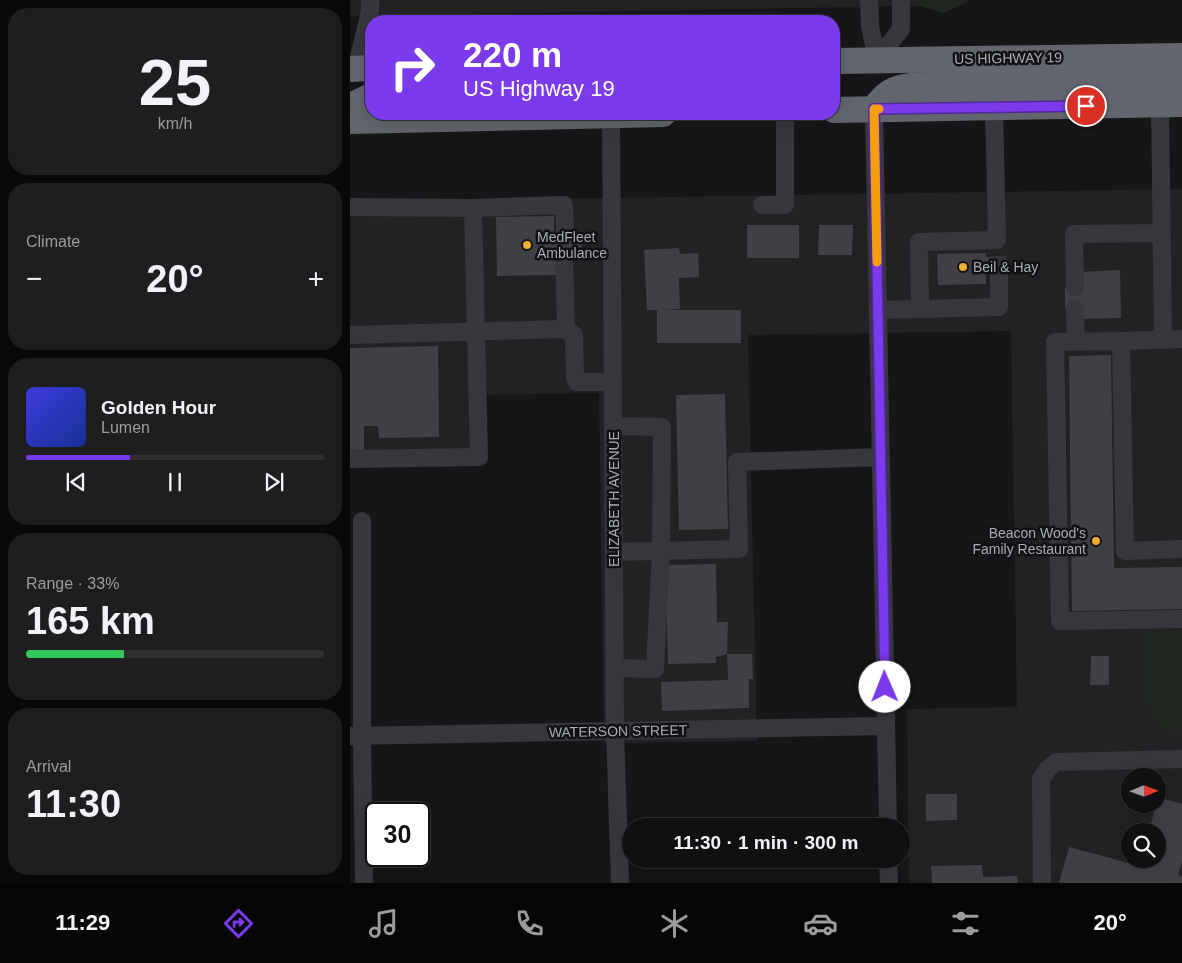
<!DOCTYPE html>
<html lang="en">
<head>
<meta charset="utf-8">
<style>
  body { margin:0; font-family:Arial,sans-serif; background:#1e1e20; color:#f1f3f6; height:100vh; display:flex; flex-direction:column; font-size:19px; white-space:nowrap }
  * { box-sizing:border-box; margin:0 }
  p { font-size:16px; color:#9c9d9f }
  .icon { flex:none; width:28px; height:28px; fill:none; stroke:currentColor; stroke-width:2; stroke-linecap:round; stroke-linejoin:round }
  .map { position:relative; flex:1; overflow:hidden }
  .side { display:flex; flex-direction:column; gap:8px; padding:8px; background:#09090a; width:350px }
  .side>* { flex:none }
  .banner { position:absolute; left:15px; top:15px; width:475px; height:105px; border-radius:20px; box-shadow:0 5px 20px #0002,0 0 0 1px #303032; background:#7c3aed; color:#fff; overflow:hidden }
  .needle { width:32px; rotate:89deg }
  .controls { position:absolute; left:771px; top:768px; display:grid; gap:10px }
  .controls a { display:grid; place-items:center; width:45px; height:45px; border-radius:50%; background:#101012; box-shadow:0 5px 20px #0002,0 0 0 1px #303032; font-size:25px }
  .speed { position:absolute; left:15px; top:802px; display:flex; gap:10px; font-size:25px; font-weight:700; text-align:center }
  .speed>* { display:grid; place-content:center; width:65px; height:65px; border-radius:50%; background:#101012; box-shadow:0 5px 20px #0002,0 0 0 1px #303032; line-height:1 }
  .speed .limit { border:2px solid #111; border-radius:8px; background:#fff; color:#111 }
  .pin { position:absolute; display:grid; place-items:center; width:42px; height:42px; color:#fff; margin:-21px; border:2px solid #fff; border-radius:50%; box-shadow:0 1px 5px #0007 }
  .me { position:absolute; width:55px; margin:-28px; rotate:359deg; stroke-linejoin:round; filter:drop-shadow(0 0 4px #0008) }
  .turn { display:flex; align-items:center; gap:18px; height:105px; padding:0 15px; font-size:22px }
  .turn .icon { width:65px; height:65px; stroke-width:2.5 }
  .turn b { display:block; font-size:35px; line-height:42px }
  .big { font-size:38px; font-weight:800; line-height:1.1 }
  .side .card { flex:1; display:flex; flex-direction:column; justify-content:center; gap:8px; min-width:0; padding:0 18px; border-radius:20px; background:#1e1e20 }
  .side .dial { align-items:center; gap:0 }
  .dial b { font-size:65px; line-height:1 }
  .song { display:flex; align-items:center; gap:15px }
  .cover { width:60px; height:60px; border-radius:8px; background:linear-gradient(135deg,hsl(240 70% 55%),hsl(230 70% 35%)) }
  .played { height:5px; border-radius:2px; background:linear-gradient(90deg,#7c3aed 35%,#303032 35%) }
  .keys { display:flex; justify-content:space-around; direction:ltr }
  .heat { display:flex; justify-content:space-between; align-items:center; font-size:28px; direction:ltr }
  .charge { height:8px; border-radius:4px; background:linear-gradient(90deg,#34c759 33%,#303032 0) }
  .trip { position:absolute; left:272px; top:818px; width:288px; height:50px; border-radius:25px; background:#101012; box-shadow:0 5px 20px #0002,0 0 0 1px #303032; font-weight:800; line-height:50px; text-align:center }
  .tab-bar { display:flex; height:80px; justify-content:space-around; align-items:center; background:#060607; color:#9c9d9f }
  .tab-bar .icon { width:35px; height:35px }
  .tab-bar .active { color:#7c3aed }
  .tab-bar b { font-size:22px; color:#f1f3f6 }
  main { display:flex; flex:1; min-height:0 }
  .map>svg:first-child { display:block }
  .built { fill:#222225; fill-rule:evenodd }
  .green { fill:#1e261f }
  .building { fill:#404145 }
  .lines { fill:none; stroke-linecap:round; stroke-linejoin:round }
  .minor-tunnel { stroke:#333438; stroke-width:18; stroke-dasharray:18 9; stroke-linecap:butt }
  .minor { stroke:#37383d; stroke-width:18 }
  .highway { stroke:#63666e; stroke-width:26 }
  .route-casing { stroke:#51269a; stroke-width:12 }
  .route { stroke:#7c3aed; stroke-width:9 }
  .slow { stroke:#f59e0b; stroke-width:9 }
  .poi-dot { fill:#f2b134; stroke:#111113; stroke-width:2 }
  .labels { text-anchor:middle; stroke-width:5; stroke-linejoin:round; paint-order:stroke }
  .street-label { font-size:14px; fill:#a8adb8; stroke:#111113 }
  .poi-label { font-size:14px; fill:#a8adb8; stroke:#111113; text-anchor:start }
</style>
</head>
<body>
<main>
<section class="side">
<div class="card dial"><b>25</b><p>km/h</p></div>
<div class="card"><p>Climate</p>
<div class="heat"><a>−</a><b class="big">20°</b><a>+</a></div>
</div>
<div class="card">
<div class="song"><i class="cover"></i><div><b>Golden Hour</b><p>Lumen</p></div></div>
<div class="played"></div>
<div class="keys"><svg class="icon" aria-label="previous" viewBox="0 0 24 24"><path d="M18 5L8 12l10 7zM5 5v14"/></svg><svg class="icon" aria-label="pause" viewBox="0 0 24 24"><path d="M8 5v14M16 5v14"/></svg><svg class="icon" aria-label="next" viewBox="0 0 24 24"><path d="M6 5l10 7-10 7zM19 5v14"/></svg></div>
</div>
<div class="card"><p>Range · 33%</p><b class="big">165 km</b><div class="charge"></div></div>
<div class="card"><p>Arrival</p><b class="big">11:30</b></div>
</section>
<div class="map">
<svg width="832" height="883" viewBox="0 0 832 883">
  <rect width="100%" height="100%" fill="#161618"/>
  <path class="built" d="M0,0H570V6L0,16Z
    M832,189V883H559L557,709L667,707L661,331L398,335L407,741L254,743L249,393L134,395L135,464L0,466V202ZM780,776H808V804H780ZM780,831H808V859H780Z"/>
  <path class="green" d="M570,0H617V2L594,13L570,6Z
    M832,630V731H813L798,707L796,631Z"/>
  <path class="building" d="M204,216V233H231L232,256H205L206,275L147,276L146,217Z
    M397,225H449V258H397Z
    M469,225H503L502,255H468Z
    M329,248L330,254L348,253L349,277L329,278L330,309L312,310H391V343H307V310H297L294,250Z
    M636,253V257L652,256V273H636V284L588,285L587,254Z
    M770,270L771,318L730,319V308L715,309V288L729,287V272Z
    M88,346L89,437L29,438L28,426H14V457H0V348Z
    M761,355L764,568L832,567V609L722,611L719,356Z
    M375,394L378,529L329,530L326,395Z
    M366,564L367,622H378L377,654L366,657V663L318,664L315,565Z
    M377,654H402L403,679H399V708L312,711L311,682L378,680Z
    M741,656H759V685H740Z
    M576,794H607V820L576,821Z
    M808,797L832,804V862L828,875L832,876V883H709L719,847L790,866L792,859H808V831H799L806,804H808Z
    M632,865L633,877L667,876L668,883H582L581,866Z"/>
  <g class="lines">
    <path class="minor-tunnel" d="M648,256L649,273"/>
    <path class="minor" d="M519,0L520,26L527,60L551,29V0
      M6,69L20,12V0
      M810,104L813,339
      M644,107L647,240L569,242L570,309L649,307V273
      M524,109L538,826
      M261,115L265,732L270,883
      M412,205H435V114
      M0,207L123,208L129,457L0,459
      M123,208L214,205L215,233
      M214,256L216,329
      M725,287L724,234L812,233
      M725,309L726,342
      M528,310L570,309
      M0,335L216,329L224,335L225,378L227,382H263
      M832,339L771,341L775,551L832,549
      M771,341L705,342L710,621L832,619
      M263,426L312,427L311,551L305,669L265,668
      M12,521V737L14,883
      M264,552L389,549L387,462L531,457
      M0,736L536,726
      M538,859L539,883
      M692,883L691,779L698,769L706,762L832,759"/>
    <path class="highway" d="M484,61L832,56
      M0,69L21,68
      M524,109C535,93 543,88 561,86L832,80
      M0,110L7,103L21,96
      M484,110L832,104
      M0,121L313,114"/>
  </g>
  <g class="lines">
    <g class="route-casing">
      <path id="route" d="M535,687L524,109L736,106"/>
    </g>
    <use href="#route" class="route"/>
    <path class="slow" d="M527,262L524,109H529"/>
  </g>
  <g class="poi-dot">
    <circle cx="177" cy="245" r="5"/>
    <circle cx="613" cy="267" r="5"/>
    <circle cx="746" cy="541" r="5"/>
  </g>
  <g class="labels">
    <g class="street-label">
      <text transform="translate(658 58) rotate(-1)" y="5">US HIGHWAY 19</text>
      <text transform="translate(264 499) rotate(-90)" y="5">ELIZABETH AVENUE</text>
      <text transform="translate(268 731) rotate(-1)" y="5">WATERSON STREET</text>
    </g>
    <g class="poi-label">
      <text x="187" y="242">MedFleet<tspan x="187" dy="16">Ambulance</tspan></text>
      <text x="623" y="272">Beil &amp; Hay</text>
      <text x="736" y="538" text-anchor="end">Beacon Wood's<tspan x="736" dy="16">Family Restaurant</tspan></text>
    </g>
  </g>
</svg>
<div class="controls">
<a><svg class="needle" viewBox="-14 -14 28 28"><path d="M0-13l5 13h-10z" fill="#e53935"/><path d="M0 13l5-13h-10z" fill="#9c9d9f"/></svg></a>
<a><svg class="icon" aria-label="search" viewBox="0 0 24 24"><circle cx="10" cy="10" r="6"/><path d="M15 15l6 6"/></svg></a>
</div>
<div class="speed"><div class="limit">30</div></div>
<div class="pin" style="left:736px;top:106px;background:#d93025"><svg class="icon" aria-label="arrive" viewBox="0 0 24 24"><path d="M6 21V4h12l-3 4 3 4H6"/></svg></div>
<svg class="me" style="left:535px;top:687px" viewBox="-20 -20 40 40"><circle r="19" fill="#fff"/><path d="M0-13L10 11 0 6-10 11z" fill="#7c3aed"/></svg>
<div class="trip">11:30 · 1 min · 300 m</div>
<div class="banner">
<div class="turn"><svg class="icon" aria-label="right" viewBox="0 0 24 24"><path d="M7 20v-9h11M14 6l5 5-5 5"/></svg><div><b>220 m</b>US Highway 19</div></div>
</div>
</div>
</main>
<nav class="tab-bar">
<b>11:29</b>
<svg class="icon active" aria-label="directions" viewBox="0 0 24 24"><path d="M12 3l9 9-9 9-9-9zM9 14v-3h6M13 9l2 2-2 2"/></svg>
<svg class="icon" aria-label="music" viewBox="0 0 24 24"><path d="M9 18V5l10-2v13"/><circle cx="6" cy="18" r="3"/><circle cx="16" cy="16" r="3"/></svg>
<svg class="icon" aria-label="phone" viewBox="0 0 24 24"><path d="M5 4h4l2 5-3 2q2 4 5 5l2-3 5 2v4C11 20 4 13 5 4z"/></svg>
<svg class="icon" aria-label="climate" viewBox="0 0 24 24"><path d="M12 3v18M4 7l16 10M4 17L20 7"/></svg>
<svg class="icon" aria-label="car" viewBox="0 0 24 24"><path d="M5 17H2v-5l4-1 3-4h7l3 4 3 1v5h-3M9 17h6M6 11h13"/><circle cx="7" cy="17" r="2"/><circle cx="17" cy="17" r="2"/></svg>
<svg class="icon" aria-label="filters" viewBox="0 0 24 24"><path d="M4 7h16M4 17h16"/><circle cx="9" cy="7" r="2"/><circle cx="15" cy="17" r="2"/></svg>
<b>20°</b>
</nav>
</body>
</html>
